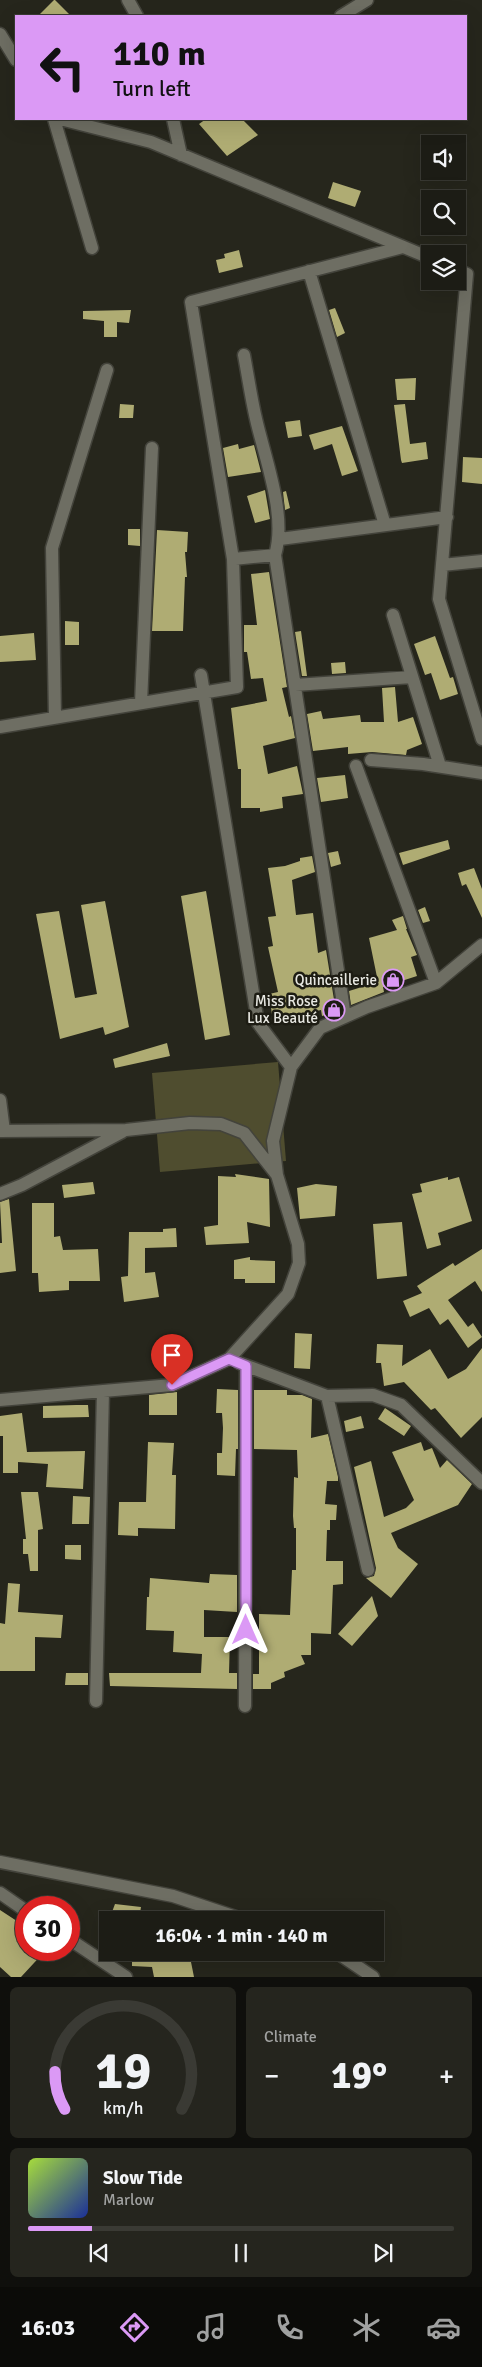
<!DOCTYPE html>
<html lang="en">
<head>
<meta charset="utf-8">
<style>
  body { margin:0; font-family:Signika,sans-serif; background:#25251e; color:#f1f3f6; height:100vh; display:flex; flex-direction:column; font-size:19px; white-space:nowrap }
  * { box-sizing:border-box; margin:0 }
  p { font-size:16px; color:#a0a1a0 }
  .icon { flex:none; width:28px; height:28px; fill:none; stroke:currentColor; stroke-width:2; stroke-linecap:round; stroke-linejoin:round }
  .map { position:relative; height:1977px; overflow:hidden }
  .panel { display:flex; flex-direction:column; gap:10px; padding:10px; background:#0f0f0c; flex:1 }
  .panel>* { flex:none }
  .hud { position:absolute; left:15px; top:15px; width:452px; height:105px; border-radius:0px; box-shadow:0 5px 20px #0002,0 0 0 1px #3a3a34; background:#db99f5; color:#111; overflow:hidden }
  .controls { position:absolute; left:421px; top:135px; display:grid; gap:10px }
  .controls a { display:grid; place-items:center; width:45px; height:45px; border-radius:0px; background:#1c1c15; box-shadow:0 5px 20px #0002,0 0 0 1px #3a3a34; font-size:25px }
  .speed { position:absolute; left:15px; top:1896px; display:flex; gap:10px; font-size:25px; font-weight:700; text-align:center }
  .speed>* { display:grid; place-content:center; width:65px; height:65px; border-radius:50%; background:#1c1c15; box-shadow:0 5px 20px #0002,0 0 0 1px #3a3a34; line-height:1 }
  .speed .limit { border:8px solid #d22; background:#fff; color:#111 }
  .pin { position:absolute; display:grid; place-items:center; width:42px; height:42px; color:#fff; margin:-51px -21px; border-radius:50% 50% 50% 0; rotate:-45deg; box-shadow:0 0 5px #0007 }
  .pin .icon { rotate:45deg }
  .me { position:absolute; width:55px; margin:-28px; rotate:0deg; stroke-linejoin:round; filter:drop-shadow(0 0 4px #0008) }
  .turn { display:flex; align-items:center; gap:18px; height:105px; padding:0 15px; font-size:22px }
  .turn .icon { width:65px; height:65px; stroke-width:2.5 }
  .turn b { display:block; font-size:35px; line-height:42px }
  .big { font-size:38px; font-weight:700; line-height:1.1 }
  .panel .tile { flex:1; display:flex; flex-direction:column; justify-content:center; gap:8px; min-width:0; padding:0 18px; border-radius:8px; background:#25251e }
  .panel .dial { align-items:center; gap:0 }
  .dial svg { height:130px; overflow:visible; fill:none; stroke:#3a3a34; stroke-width:7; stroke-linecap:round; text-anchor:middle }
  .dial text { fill:#f1f3f6; stroke:none }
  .song { display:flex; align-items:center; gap:15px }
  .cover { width:60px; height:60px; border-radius:8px; background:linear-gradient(135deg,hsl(80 70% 55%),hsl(230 70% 35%)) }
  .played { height:5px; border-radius:2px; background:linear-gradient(90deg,#db99f5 15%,#3a3a34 15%) }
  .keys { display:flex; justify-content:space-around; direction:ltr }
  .heat { display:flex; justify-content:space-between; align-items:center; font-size:28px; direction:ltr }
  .panel .tiles { flex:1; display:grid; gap:10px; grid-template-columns:1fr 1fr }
  .tile:last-child { grid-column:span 2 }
  .trip { position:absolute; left:99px; top:1911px; width:285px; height:50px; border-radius:0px; background:#1c1c15; box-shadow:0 5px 20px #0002,0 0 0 1px #3a3a34; font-weight:700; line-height:50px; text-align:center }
  .tabs { display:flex; height:80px; justify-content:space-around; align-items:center; background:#0b0b08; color:#a0a1a0 }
  .tabs .icon { width:35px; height:35px }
  .tabs .current { color:#db99f5 }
  .tabs b { font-size:22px; color:#f1f3f6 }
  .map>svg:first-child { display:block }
  .green { fill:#4f4d2f }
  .building { fill:#afac73 }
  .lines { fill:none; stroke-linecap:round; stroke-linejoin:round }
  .minor-casing { stroke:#43433b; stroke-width:15 }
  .minor { stroke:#6e6e63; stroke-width:12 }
  .route-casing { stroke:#8e639f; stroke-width:12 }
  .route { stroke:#db99f5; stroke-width:9 }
  .labels { text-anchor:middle; stroke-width:5; stroke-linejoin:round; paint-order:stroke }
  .poi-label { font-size:15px; fill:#e8e8e2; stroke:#1d1c13; text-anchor:end }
</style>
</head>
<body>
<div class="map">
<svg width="482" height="1977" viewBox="0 0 482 1977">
  <rect width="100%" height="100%" fill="#26261c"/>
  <path class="green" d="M278,1062L286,1161L160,1172L152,1073Z"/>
  <path class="building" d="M55,0L71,16H38L54,0Z
    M206,119H242L258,135L227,156L199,124Z
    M333,182L361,191L355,207L328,198Z
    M239,250L243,267L219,273L216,260L225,258L224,254Z
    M335,308L345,333L337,337L329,310Z
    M131,310L129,323L117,322V337H104V321L83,319V311Z
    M416,378L415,400H397L395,379Z
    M120,404L134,405L133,418H119Z
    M405,404L410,444L426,442L428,459L402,463L401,460L394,405Z
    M300,420L302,436L288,438L285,422Z
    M342,426L358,471L342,476L332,444L314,450L309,435Z
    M238,444L239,449L254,445L261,472L228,477L223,448Z
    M463,457L482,458V484L462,482Z
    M265,490L270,519L255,523L247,496Z
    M286,491L290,508L285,510L283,492Z
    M128,529H140V546L128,545Z
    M157,530L188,532L187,552H185L187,577H185L183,631H152Z
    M269,572L287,687L282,688L289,717L291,716L295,738L263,746L268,774L297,766L303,794L282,797L283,808L260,812V808H241V769H238L231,708L267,701L263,678L251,679L247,652H244V625H257L251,574Z
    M65,621L79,622V645H65Z
    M301,631L307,676H302L295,632Z
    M34,633L36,660L0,662V636Z
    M435,636L450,678L453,677L458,694L440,700L431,673L425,675L414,644Z
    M345,662L346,673L332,674L331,663Z
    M395,687L398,722L413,717L422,744L407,750L406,755L372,752L348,754V747L313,751L307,714L321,711L323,719L360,715L361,722H384L382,688Z
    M345,775L348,798L321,802L317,778Z
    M448,840L450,849L403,865L399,853Z
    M338,851L341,864L331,867L328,853Z
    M312,856L315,872L292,880L296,915L313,913L318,953L326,950L336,1012L322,1016L321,1010L273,1021L269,994L278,992L268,947L273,946L268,917L276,916L268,868L285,866L300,861V858Z
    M474,868L482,889V918L466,884L462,886L458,873Z
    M206,891L230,1035L205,1040L181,896Z
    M105,901L129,1027L105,1035L103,1027L60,1039L36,914L59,911L75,998L97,994L81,905Z
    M425,907L430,921L423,923L418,910Z
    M403,916L407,929H406L417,955L411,957L417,976L383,987L384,992L351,1005L349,991L378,982L369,938L397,930L392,920Z
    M167,1043L170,1056L115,1068L113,1059Z
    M235,1174L269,1179L270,1227L247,1222L249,1243L206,1245L204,1227L218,1225V1176L236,1177Z
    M448,1177V1180L459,1177L472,1221L438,1233L441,1245L427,1249L412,1194L422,1192L420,1184Z
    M93,1182L95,1194L64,1198L62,1185Z
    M316,1184L337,1186L335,1216L300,1219L297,1188Z
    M9,1199L16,1271L0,1273V1243H2L0,1202Z
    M32,1203H54V1237L60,1236L63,1250L98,1249L100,1281H69V1290L39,1292L38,1273H32Z
    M402,1222L407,1276L377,1279L373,1224Z
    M176,1228L177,1247L145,1248V1273L155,1272L159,1297L124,1302L121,1277L128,1276L129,1232H163V1229Z
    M482,1249V1292L475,1281L448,1300L468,1327L473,1323L482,1337L468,1348L448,1319L440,1325L429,1308L410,1317L403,1301L422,1293L417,1286L453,1263L455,1266Z
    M250,1257V1260L275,1261V1283H245V1279H234V1260Z
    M295,1333L312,1334L310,1369L294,1368Z
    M377,1344L403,1345L402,1366L430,1349L448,1379L466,1369L482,1348V1417L461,1438L435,1408L431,1410L404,1382L384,1386L381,1363H376Z
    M217,1389L238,1390V1449H236L235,1476L217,1475V1453H222L223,1428L222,1413H216Z
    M254,1390H287V1395H302L312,1399L311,1438L328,1434L338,1477V1481H327L325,1504L337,1505L336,1520H330V1530H327L326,1561H343V1584L333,1585L331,1634L311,1633V1655H301L305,1664L284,1672L285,1677L271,1683V1689H253V1674H259V1614L290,1615L292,1570H296V1528H294L293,1516L294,1477L298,1478L297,1450L254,1449Z
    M177,1392V1415H149V1395Z
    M76,1405H88L89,1417L43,1418V1406Z
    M385,1408L411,1426L404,1436L378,1419Z
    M22,1413L27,1452L85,1451L83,1489L46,1487L48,1464L18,1462V1473H3V1436H0V1416Z
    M361,1416L364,1428L346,1432L344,1421Z
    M148,1442L174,1443L172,1475H176L175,1529L138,1528V1536L118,1535L119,1502H146Z
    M421,1442L424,1451L432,1448L440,1468L447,1460L472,1484L458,1505L391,1533L398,1548L418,1564L391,1598L366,1578L374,1576L376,1568L354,1467L371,1461L384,1517L406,1508L414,1500L392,1452Z
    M21,1492H38L43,1529L38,1530V1571H30L28,1554H23V1539H26Z
    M73,1496L90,1497L89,1524H72Z
    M65,1545H81V1560L65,1559Z
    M210,1574L237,1575V1612L204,1610V1637H230L229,1673H237V1689L110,1686L109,1673H201L202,1654L173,1652L174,1631L146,1630L147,1597H149L150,1578L209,1583Z
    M8,1583L20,1584L18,1612L63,1615L61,1638L35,1637V1671H0V1623L5,1624Z
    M372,1596L378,1616L352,1646L338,1634Z
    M66,1673H88V1685H65Z
    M115,1904L141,1907L139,1920H109Z
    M0,1910L26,1927V1950H46L21,1977H11L0,1967Z
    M132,1952H189L194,1977H154L152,1967L132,1966Z"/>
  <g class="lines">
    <g class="minor-casing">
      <path id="minor" d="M128,0L137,16
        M341,16L367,0
        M0,34L16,60
        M54,119L92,248
        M60,119L151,142L430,258
        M173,119L181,155
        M458,270L467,274L439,599L482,739
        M309,271L385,525
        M244,355C248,376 251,398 256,419C265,459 287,515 275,555L345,1017
        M280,539L447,517
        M233,559L275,555
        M442,565L482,561
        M393,615L440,766
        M201,675L258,1023L291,1067
        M295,685L412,677
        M141,703L152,448
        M55,717L52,548L107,370
        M0,727L237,687L233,559L191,302L403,247
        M371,760L423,764L482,773
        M356,766L436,983
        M0,1100L4,1131
        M0,1131L126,1130L190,1123L221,1124L244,1133L277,1175
        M0,1194L22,1185L122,1132
        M239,1363L327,1396L368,1570
        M327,1396L373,1395L401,1405L482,1483
        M0,1400L172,1385L229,1359L288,1294L299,1263L298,1244L277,1175L273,1141L291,1067L320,1028L367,1007L436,983L482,945
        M96,1701L103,1391
        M245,1706L246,1366
        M0,1862L173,1896L245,1920
        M0,1893L26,1911
        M69,1939L126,1977
        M336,1952L373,1977"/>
    </g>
    <use href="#minor" class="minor"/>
  </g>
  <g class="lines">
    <g class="route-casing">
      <path id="route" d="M172,1385L229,1359L246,1366V1630"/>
    </g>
    <use href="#route" class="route"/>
  </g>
  <defs>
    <g id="shop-ring" transform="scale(1.125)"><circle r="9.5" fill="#1d1c13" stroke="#db99f5" stroke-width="1.5"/><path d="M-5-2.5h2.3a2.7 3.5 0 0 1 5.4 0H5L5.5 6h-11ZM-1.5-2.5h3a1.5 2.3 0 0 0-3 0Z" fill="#db99f5"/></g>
  </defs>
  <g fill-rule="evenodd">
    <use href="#shop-ring" x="393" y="980"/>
    <use href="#shop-ring" x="334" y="1010"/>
  </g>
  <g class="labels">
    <g class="poi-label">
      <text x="377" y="985">Quincaillerie</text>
      <text x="318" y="1006">Miss Rose<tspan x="318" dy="17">Lux Beauté</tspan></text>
    </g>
  </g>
</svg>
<div class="controls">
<a><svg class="icon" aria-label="sound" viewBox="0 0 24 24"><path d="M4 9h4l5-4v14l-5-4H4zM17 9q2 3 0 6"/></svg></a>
<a><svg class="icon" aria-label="search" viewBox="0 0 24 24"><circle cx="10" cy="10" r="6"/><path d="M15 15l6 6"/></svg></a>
<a><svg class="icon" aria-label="layers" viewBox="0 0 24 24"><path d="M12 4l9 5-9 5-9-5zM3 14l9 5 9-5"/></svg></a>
</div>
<div class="speed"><div class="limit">30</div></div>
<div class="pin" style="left:172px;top:1385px;background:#d93025"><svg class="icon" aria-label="arrive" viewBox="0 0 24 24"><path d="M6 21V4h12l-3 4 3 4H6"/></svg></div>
<svg class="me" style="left:246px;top:1630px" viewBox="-20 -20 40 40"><path d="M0-17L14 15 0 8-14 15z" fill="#db99f5" stroke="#fff" stroke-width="4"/></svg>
<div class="trip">16:04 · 1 min · 140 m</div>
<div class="hud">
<div class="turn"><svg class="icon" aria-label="left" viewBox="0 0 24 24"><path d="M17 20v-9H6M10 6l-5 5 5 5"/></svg><div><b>110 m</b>Turn left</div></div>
</div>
</div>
<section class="panel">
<div class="tiles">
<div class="tile dial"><svg viewBox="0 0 100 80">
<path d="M14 69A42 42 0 1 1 86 69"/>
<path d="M14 69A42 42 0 0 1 8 46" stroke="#db99f5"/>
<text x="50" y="56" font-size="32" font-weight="700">19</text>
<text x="50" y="72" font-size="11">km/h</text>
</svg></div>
<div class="tile"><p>Climate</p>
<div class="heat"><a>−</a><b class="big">19°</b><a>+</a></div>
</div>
<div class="tile">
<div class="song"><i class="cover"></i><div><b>Slow Tide</b><p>Marlow</p></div></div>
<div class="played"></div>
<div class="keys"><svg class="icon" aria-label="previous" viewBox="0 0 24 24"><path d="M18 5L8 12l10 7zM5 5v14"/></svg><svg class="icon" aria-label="pause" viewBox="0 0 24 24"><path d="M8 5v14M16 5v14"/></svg><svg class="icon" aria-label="next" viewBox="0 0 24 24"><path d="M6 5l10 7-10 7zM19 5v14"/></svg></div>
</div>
</div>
</section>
<nav class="tabs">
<b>16:03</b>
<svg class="icon current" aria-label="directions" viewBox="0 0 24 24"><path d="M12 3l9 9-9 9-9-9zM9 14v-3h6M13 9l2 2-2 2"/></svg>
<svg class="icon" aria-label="music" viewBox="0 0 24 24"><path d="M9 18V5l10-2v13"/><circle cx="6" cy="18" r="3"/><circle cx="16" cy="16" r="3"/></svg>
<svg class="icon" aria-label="phone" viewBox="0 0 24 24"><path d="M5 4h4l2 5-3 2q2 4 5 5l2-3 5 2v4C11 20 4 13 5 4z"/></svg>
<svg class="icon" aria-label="climate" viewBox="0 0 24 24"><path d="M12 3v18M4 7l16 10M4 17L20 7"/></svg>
<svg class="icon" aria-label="car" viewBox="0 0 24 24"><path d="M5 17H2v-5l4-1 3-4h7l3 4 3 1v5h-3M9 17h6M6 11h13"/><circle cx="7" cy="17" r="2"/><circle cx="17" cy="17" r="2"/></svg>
</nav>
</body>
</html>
